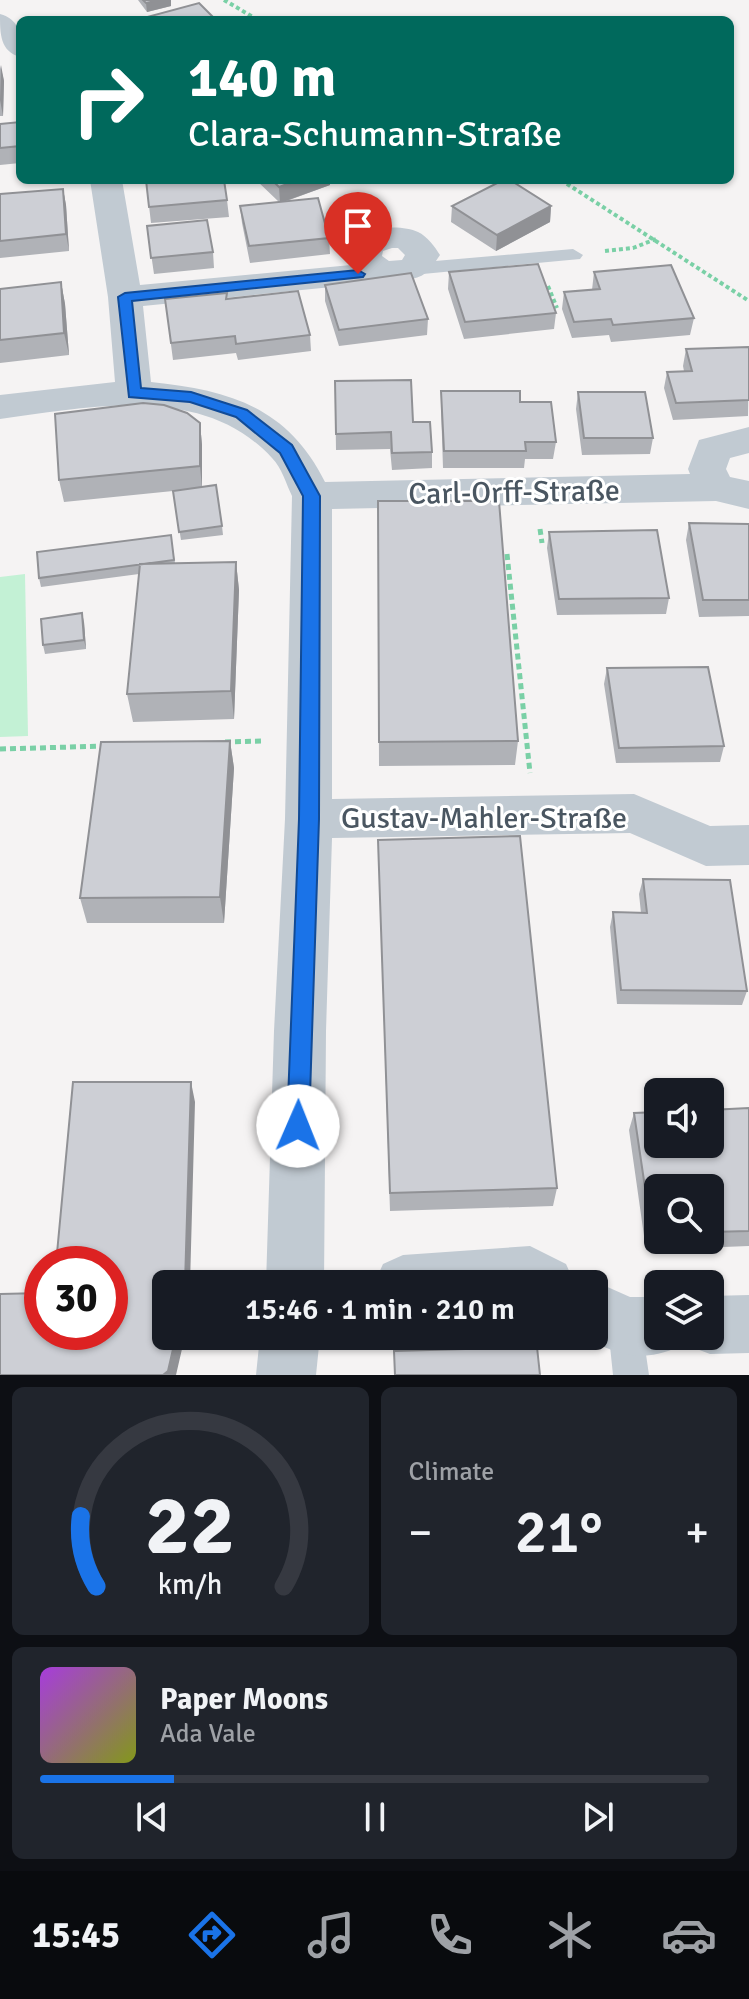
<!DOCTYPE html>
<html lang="en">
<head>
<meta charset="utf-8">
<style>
  body { margin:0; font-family:Signika,sans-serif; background:#20242c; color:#f1f3f6; height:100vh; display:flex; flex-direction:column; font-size:30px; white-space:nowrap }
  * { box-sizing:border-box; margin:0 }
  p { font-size:26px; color:#9ea1a6 }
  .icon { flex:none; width:44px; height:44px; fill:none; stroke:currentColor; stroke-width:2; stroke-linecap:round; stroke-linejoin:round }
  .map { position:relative; height:1375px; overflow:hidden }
  .side { display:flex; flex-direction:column; gap:12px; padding:12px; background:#0d0f14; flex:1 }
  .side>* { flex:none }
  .hud { position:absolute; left:16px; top:16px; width:718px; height:168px; border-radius:12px; box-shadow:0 2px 6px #0004; background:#00695c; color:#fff; overflow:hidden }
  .buttons { position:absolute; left:644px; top:1078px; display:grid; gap:16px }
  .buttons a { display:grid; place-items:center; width:80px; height:80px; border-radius:12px; background:#171b24; box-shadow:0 2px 6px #0004; font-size:40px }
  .speed { position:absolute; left:24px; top:1246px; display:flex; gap:16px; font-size:40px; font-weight:700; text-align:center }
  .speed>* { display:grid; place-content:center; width:104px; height:104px; border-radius:50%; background:#171b24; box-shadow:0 2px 6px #0004; line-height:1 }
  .speed .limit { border:12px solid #d22; background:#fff; color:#111 }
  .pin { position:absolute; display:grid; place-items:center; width:68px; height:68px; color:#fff; margin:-82px -34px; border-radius:50% 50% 50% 0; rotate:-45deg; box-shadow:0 0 8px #0007 }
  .pin .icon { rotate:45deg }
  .me { position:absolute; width:88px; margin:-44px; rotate:1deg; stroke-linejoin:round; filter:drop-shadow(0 0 6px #0008) }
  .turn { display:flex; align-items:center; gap:28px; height:168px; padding:0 40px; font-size:36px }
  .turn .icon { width:104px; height:104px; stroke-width:2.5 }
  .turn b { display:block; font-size:56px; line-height:68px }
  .big { font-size:60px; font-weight:600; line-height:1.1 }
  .side .card { flex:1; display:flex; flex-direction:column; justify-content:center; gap:12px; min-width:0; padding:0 28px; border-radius:12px; background:#20242c }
  .side .dial { align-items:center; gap:0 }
  .dial svg { height:208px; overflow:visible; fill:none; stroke:#363941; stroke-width:7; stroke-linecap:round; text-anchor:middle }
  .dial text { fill:#f1f3f6; stroke:none }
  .song { display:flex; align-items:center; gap:24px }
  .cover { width:96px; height:96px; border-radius:12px; background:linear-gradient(135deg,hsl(280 70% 55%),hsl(70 70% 35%)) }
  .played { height:8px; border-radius:4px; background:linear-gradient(90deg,#1a73e8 20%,#363941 20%) }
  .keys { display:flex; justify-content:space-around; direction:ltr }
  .heat { display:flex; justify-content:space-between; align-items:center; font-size:44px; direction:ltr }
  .side .tiles { flex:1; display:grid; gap:12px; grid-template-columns:1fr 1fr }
  .card:last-child { grid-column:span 2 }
  .trip { position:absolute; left:152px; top:1270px; width:456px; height:80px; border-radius:12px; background:#171b24; box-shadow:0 2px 6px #0004; font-weight:600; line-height:80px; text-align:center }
  .dock { display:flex; height:128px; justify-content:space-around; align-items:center; background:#090b0e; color:#9ea1a6 }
  .dock .icon { width:56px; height:56px }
  .dock .active { color:#1a73e8 }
  .dock b { font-size:36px; color:#f1f3f6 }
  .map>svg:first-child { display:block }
  .green { fill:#c3f1d5 }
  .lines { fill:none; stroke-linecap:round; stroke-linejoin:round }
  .path-far1 { stroke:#7ad0a6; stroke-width:4; stroke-dasharray:4 3; stroke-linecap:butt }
  .path { stroke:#7ad0a6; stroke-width:5; stroke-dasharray:6 4; stroke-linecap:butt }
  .service { fill:#c1cad2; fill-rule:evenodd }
  .minor { fill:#c1cad2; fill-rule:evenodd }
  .wall { fill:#b0b2b7; fill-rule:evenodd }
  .shaded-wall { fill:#909195 }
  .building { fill:#cdcfd5; stroke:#909195; stroke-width:2 }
  .route { fill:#1a73e8; stroke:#114b97; stroke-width:2 }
  .labels { text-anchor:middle; stroke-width:6; stroke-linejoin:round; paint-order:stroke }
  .street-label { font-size:30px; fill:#4a5661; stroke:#fff }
</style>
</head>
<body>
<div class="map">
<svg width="749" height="1375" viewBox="0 0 749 1375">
  <rect width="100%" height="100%" fill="#f5f3f3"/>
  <path class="green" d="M25,574L28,736L0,737V577Z"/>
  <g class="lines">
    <path class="path-far1" d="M224,0L258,20
      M561,180L749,301
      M605,251L633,248L656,239
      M548,286L557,308"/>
    <path class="path" d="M540,529L542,543
      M507,554L530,773
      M225,742L263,741
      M0,749L107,746"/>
    <path class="service" d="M573,249L583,255L580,259L412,275L402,269L412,263Z
      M625,1310L637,1315L642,1327L649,1375H613L608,1327L613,1315Z"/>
    <path class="minor" d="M0,14C22,20 20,37 20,57C0,51 0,34 0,14Z
      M90,180H122L140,285L351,265L348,260C349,254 349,247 353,242C366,226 401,224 418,232C427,236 435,247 440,255C432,267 427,276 412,279L143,306L151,382C229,390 288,407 325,482L690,474L688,469L699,440L749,427V453L730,458L726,469L730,477L749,481V509L716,501L332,509V799L634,794L710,826L749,825V865L706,866L630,833L332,838L326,1031L324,1284H266L274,1031L285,819L292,496C286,484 282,468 272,458C203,383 90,407 0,419V395L115,382L108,297ZM392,248H398L405,255L402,260L389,261L382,256L383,251Z
      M530,1246L566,1264L575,1284H374L383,1264L403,1255Z
      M594,1281L630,1297H658V1336H683L679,1347C639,1363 619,1356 583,1336H594V1284H586Z
      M749,1295V1353L710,1354L689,1346L685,1336H710V1296Z
      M260,1336H320L316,1375H256Z"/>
  </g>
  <path class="wall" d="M138,0H171V6L147,12Z
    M0,65L4,81L3,116H0Z
    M20,122V163L0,165V124Z
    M146,180L227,200L229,217L151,223Z
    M256,180H330V185L284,202L329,238L330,254L250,263L242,223L240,206L279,202Z
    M63,189L66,205L69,251L0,258V194Z
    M452,206H551L550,222L496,251L451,222Z
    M147,226L213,252L214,268L154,274Z
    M449,272L556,313L554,329L464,339L448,289Z
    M594,272L694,318L690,335L611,342L609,335L572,338L562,309L564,292L592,290Z
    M61,282L65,304L69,355L0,363V289Z
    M325,285L428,319L427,335L339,346L325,301Z
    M165,299H228L310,335L311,351L238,360L236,353L173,360Z
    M749,347L748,416L673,420L664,388L667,372L684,371L683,366L686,349Z
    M335,381L413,422L432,452V468L392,470L390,449L336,450Z
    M441,391L520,402L556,442L553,459H525L524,468H443L441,407Z
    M578,392L653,438L650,454L582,455L576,409Z
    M200,423L202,445V487L222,526L223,535L181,540L173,491L64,502L59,480Z
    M378,501L518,741L515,765L379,766Z
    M689,523L749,524V616L699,617L686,540Z
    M549,532L669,598L666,614L557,615L547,548Z
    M171,535L175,563L236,562L239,590L234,719L133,722L127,694L139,574L41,587L39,578Z
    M84,622L86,649L45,654L43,645Z
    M607,668L724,746L720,762L616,763L604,684Z
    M230,741L234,768L224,923H87L80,898Z
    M378,840L557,1188L553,1206L390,1211Z
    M643,879L747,991L742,1005L617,1004L610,927L613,912L641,913L639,894Z
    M749,1108V1246L646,1250L629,1130L634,1113ZM658,1188H710V1240H658Z"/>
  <path class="shaded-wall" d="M160,0H171V6L147,12L146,3Z
    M1,65L4,81L3,116L0,100Z
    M298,180H330V185L280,203L279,187Z
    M63,189L66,205L69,251L66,234Z
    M551,206L550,222L496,251L497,235Z
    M61,282L65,304L69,355L64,333Z
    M200,423L202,445V488L200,466Z
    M236,562L239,590L234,719L231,691Z
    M82,613L84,622L86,649L84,640Z
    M230,741L234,768L224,923L220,897Z
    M191,1082L195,1102L190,1284H185Z
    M176,1336H185L176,1375H163Z"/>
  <path class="building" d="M143,0H160L146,3Z
    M199,3L216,20H149L147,17Z
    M20,122V146L0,148V124Z
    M146,180H224L227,200L149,207Z
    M272,180H298L279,187Z
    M503,180H510L551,206L497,235L452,206Z
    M63,189L66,234L0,241V194Z
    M318,198L329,238L249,246L240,206Z
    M207,220L213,252L151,258L147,226Z
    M538,264L556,313L465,322L449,272Z
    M671,265L694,318L613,325L611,319L574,322L564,292L600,289L594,272Z
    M411,273L428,319L339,330L325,285Z
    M61,282L64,333L0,340V289Z
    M298,291L310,335L236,344L235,336L171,343L165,299L227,293L226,299Z
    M749,347V400L676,403L667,372L692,371L686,349Z
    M411,380L413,422H430L432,452L392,453L391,432L336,434L335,381Z
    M441,391H520V402H551L556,442H525L526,451H444Z
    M578,392H645L653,438H584Z
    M143,403L164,405L187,413L200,423V466L59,480L55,414Z
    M216,485L222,526L179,532L173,491Z
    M378,501H499L518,741L379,742Z
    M689,523L749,524V600H703Z
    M657,530L669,598L559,599L549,532Z
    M171,535L174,560L39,578L37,552Z
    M236,562L231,691L127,694L140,564Z
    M82,613L84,640L43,645L41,619Z
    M708,667L724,746L619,748L607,668Z
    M230,741L220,897L80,898L101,742Z
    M520,836L557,1188L390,1193L378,840Z
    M643,879L730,880L747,991L621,990L613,912L647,913Z
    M73,1082H191L185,1284H166V1336H176L168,1371L163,1375H0V1294L42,1293V1332H110V1264H56Z
    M749,1108V1231L710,1232V1188H658V1234L652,1235L634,1113L658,1112V1144H710V1110Z
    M537,1347L540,1375H395L394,1351Z"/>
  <path class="route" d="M358,270L365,274L363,277L132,301L141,388L191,392L247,410L292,445L320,496L319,819L309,1126L306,1133L298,1137L290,1133L287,1126L299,819L303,496L280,453L236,417L190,402L129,397L118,297L125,293Z"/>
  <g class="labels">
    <g class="street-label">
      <text transform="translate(514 492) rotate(-1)" y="10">Carl-Orff-Straße</text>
      <text x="484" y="828">Gustav-Mahler-Straße</text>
    </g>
  </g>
</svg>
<div class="buttons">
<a><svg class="icon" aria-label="sound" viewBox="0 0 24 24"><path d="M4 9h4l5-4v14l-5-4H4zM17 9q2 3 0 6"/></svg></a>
<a><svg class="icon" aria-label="search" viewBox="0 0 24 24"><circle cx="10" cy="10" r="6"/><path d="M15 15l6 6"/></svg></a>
<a><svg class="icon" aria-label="layers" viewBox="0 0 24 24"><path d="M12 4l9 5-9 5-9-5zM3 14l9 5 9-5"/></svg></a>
</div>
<div class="speed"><div class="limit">30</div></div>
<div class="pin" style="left:358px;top:274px;background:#d93025"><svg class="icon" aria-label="arrive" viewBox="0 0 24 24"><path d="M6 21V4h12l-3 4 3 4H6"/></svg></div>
<svg class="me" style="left:298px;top:1126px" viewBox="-20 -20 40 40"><circle r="19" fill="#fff"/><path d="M0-13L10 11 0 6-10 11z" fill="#1a73e8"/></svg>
<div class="trip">15:46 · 1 min · 210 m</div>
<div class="hud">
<div class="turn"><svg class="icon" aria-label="right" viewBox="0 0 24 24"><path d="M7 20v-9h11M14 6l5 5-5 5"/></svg><div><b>140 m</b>Clara-Schumann-Straße</div></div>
</div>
</div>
<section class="side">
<div class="tiles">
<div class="card dial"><svg viewBox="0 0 100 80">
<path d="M14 69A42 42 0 1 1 86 69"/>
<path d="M14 69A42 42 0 0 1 8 42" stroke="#1a73e8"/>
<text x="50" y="56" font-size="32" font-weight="700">22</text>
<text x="50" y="72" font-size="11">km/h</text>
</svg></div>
<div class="card"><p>Climate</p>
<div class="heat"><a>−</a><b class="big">21°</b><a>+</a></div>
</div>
<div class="card">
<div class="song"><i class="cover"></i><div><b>Paper Moons</b><p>Ada Vale</p></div></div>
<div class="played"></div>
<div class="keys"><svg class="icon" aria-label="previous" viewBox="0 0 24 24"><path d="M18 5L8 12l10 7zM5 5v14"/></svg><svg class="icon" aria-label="pause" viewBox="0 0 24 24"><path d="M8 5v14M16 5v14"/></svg><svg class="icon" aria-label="next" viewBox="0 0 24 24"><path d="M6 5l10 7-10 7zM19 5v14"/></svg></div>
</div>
</div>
</section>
<nav class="dock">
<b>15:45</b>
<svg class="icon active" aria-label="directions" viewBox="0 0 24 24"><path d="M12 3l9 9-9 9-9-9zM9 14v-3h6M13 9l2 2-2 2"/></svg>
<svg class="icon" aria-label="music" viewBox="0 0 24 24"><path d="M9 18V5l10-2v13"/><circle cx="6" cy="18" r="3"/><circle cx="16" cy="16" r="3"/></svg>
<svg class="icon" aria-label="phone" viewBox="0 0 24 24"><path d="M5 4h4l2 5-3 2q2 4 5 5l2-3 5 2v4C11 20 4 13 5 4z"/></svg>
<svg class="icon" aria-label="climate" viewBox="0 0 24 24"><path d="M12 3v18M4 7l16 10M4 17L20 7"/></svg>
<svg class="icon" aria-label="car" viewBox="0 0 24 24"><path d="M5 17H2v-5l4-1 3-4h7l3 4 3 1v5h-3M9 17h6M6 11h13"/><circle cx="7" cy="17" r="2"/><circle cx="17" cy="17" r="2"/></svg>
</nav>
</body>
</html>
